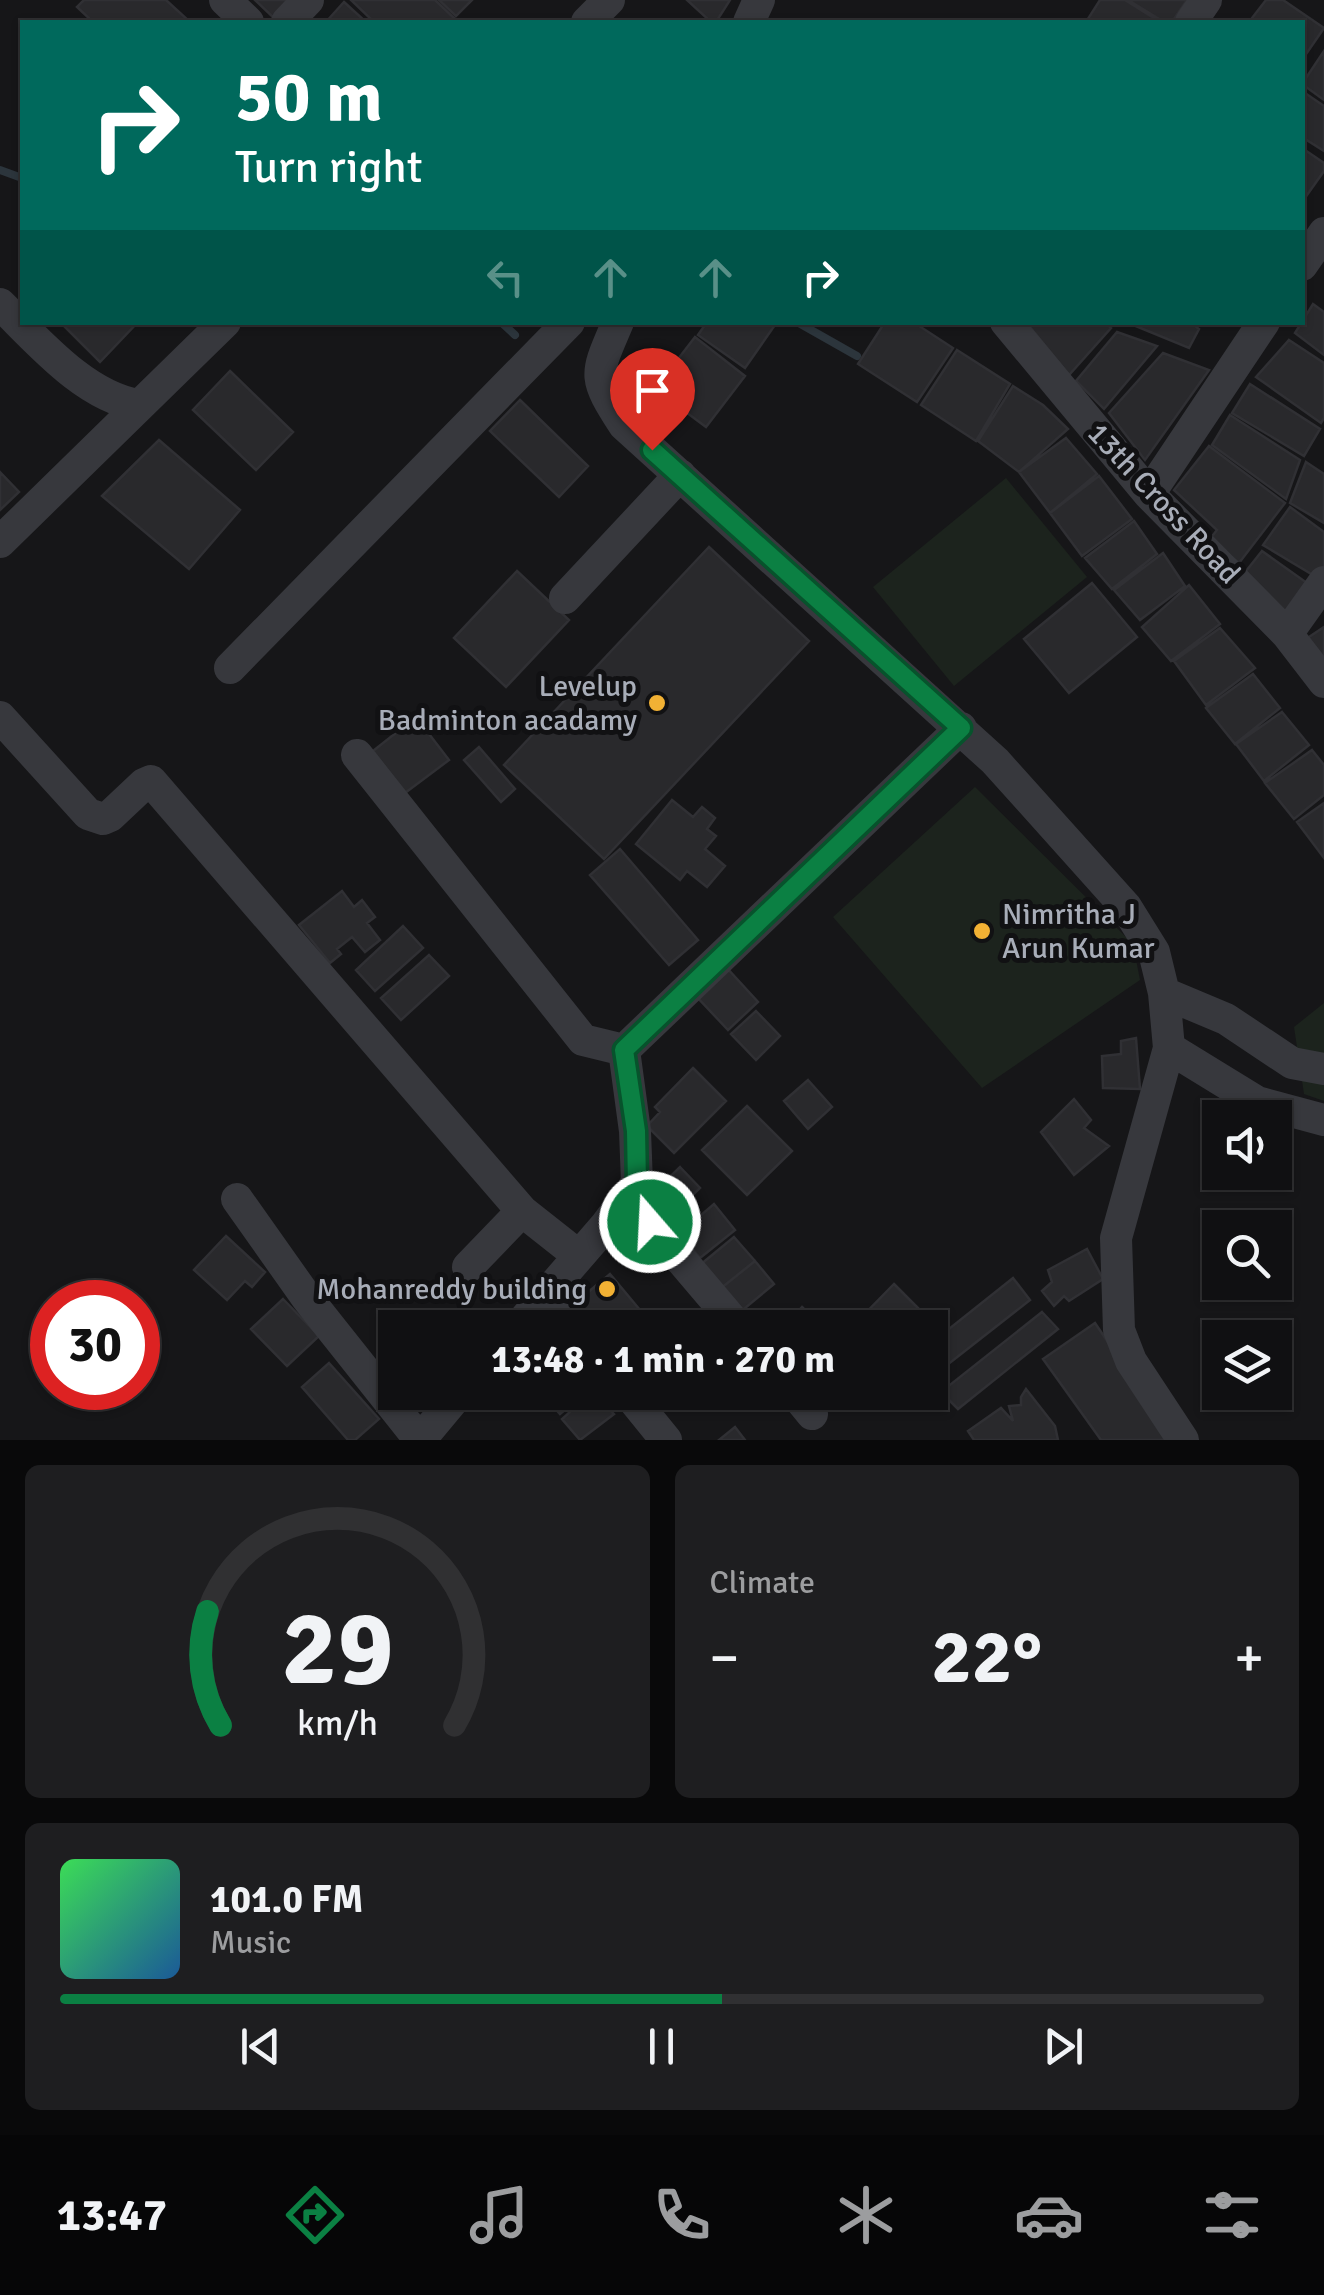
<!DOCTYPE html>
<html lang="en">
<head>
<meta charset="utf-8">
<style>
  body { margin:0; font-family:Signika,sans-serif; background:#1e1e20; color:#f1f3f6; height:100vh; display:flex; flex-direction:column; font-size:38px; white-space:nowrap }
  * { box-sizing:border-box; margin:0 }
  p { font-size:32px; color:#9c9d9f }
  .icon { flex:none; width:55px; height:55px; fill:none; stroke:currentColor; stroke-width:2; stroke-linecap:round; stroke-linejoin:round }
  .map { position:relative; height:1440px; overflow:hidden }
  .drawer { display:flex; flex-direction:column; gap:25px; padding:25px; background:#09090a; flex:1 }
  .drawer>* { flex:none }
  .top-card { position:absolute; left:20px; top:20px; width:1285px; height:305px; border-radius:0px; box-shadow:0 2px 8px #0004,0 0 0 2px #303032; background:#00695c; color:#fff; overflow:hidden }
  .controls { position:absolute; left:1202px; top:1100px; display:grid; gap:20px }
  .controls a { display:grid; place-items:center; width:90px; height:90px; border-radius:0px; background:#101012; box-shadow:0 2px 8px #0004,0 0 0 2px #303032; font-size:50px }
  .speed { position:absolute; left:30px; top:1280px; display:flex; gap:20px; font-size:50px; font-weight:700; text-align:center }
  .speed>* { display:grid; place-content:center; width:130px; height:130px; border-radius:50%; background:#101012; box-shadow:0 2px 8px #0004,0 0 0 2px #303032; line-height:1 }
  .speed .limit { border:15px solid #d22; background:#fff; color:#111 }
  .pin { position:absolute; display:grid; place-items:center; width:85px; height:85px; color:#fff; margin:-102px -42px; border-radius:50% 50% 50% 0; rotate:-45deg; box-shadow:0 0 10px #0007 }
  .pin .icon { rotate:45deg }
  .me { position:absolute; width:110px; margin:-55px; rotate:341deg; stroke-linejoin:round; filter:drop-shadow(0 0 8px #0008) }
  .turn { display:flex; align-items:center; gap:35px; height:210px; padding:0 50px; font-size:45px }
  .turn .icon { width:130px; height:130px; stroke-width:2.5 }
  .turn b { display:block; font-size:70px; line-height:85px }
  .lanes { display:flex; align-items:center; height:95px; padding:0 50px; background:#0003; justify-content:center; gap:50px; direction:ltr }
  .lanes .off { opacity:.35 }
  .big { font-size:75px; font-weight:700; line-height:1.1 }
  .drawer .widget { flex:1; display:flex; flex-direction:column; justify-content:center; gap:15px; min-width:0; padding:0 35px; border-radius:15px; background:#1e1e20 }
  .drawer .dial { align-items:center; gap:0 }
  .dial svg { height:260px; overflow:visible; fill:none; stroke:#303032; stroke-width:7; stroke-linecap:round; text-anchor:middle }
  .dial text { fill:#f1f3f6; stroke:none }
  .song { display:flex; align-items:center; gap:30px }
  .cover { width:120px; height:120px; border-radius:15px; background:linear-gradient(135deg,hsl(130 70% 55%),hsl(210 70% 35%)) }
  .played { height:10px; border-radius:5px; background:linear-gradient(90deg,#0b8043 55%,#303032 55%) }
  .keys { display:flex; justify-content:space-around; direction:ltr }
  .heat { display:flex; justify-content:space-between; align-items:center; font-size:55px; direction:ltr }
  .drawer .tiles { flex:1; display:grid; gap:25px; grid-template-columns:1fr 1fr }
  .widget:last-child { grid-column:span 2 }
  .trip { position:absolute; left:378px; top:1310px; width:570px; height:100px; border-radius:0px; background:#101012; box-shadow:0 2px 8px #0004,0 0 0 2px #303032; font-weight:700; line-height:100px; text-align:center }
  .menu { display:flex; height:160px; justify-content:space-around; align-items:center; background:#060607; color:#9c9d9f }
  .menu .icon { width:70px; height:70px }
  .menu .selected { color:#0b8043 }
  .menu b { font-size:45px; color:#f1f3f6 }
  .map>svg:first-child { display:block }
  .green { fill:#1c231d }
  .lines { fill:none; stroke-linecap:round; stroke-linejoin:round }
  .stream { stroke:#2c353c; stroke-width:8 }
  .building { fill:#29292c; stroke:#303034; stroke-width:2.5 }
  .minor { stroke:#37383d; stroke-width:32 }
  .route-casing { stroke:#07532c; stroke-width:25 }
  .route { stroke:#0b8043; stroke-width:18 }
  .poi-dot { fill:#f2b134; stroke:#111113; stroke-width:4 }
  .labels { text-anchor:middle; stroke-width:10; stroke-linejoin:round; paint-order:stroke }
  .street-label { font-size:30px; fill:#a8adb8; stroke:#111113 }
  .poi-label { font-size:30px; fill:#a8adb8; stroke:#111113; text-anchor:end }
</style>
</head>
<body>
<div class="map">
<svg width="1324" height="1440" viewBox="0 0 1324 1440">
  <rect width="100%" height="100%" fill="#161618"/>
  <path class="green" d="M1006,478L1087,577L954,686L873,587Z
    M975,787L1133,944L1140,980L982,1088L833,917Z
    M1324,1003V1101L1304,1094L1294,1027Z"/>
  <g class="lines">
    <path class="stream" d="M0,170L22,178
      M501,322L515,335
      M797,322L857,356"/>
  </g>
  <path class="building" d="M84,0H166L190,22H93L77,7Z
    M255,0H295L276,20Z
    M351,0H435L454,18L449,22H374Z
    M439,0H472L456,16Z
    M687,0H730L716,22H711Z
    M1100,0H1125L1160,22H1086Z
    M1128,0H1187L1172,22H1164Z
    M1266,0H1283L1324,28L1302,60V22H1249Z
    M344,2L366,22H326Z
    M1324,51V100L1302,84Z
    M1302,91L1324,106V151L1302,137Z
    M1302,148L1324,163V171L1302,202Z
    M1313,304L1324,312V355L1295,333Z
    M60,322H138L100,362Z
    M707,322H777L745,368L698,335Z
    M885,322H913L953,348L917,402L858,364Z
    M1026,322H1105L1111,328L1069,375Z
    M1126,322H1190L1199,329L1189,348Z
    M1117,332L1157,346L1104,409L1076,381Z
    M695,337L745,376L706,427L655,389Z
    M1289,340L1324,363V418L1321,423L1256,377Z
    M957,350L1010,384L976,441L921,405Z
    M1163,353L1209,370L1145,460L1109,413Z
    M230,371L293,432L256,470L193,410Z
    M1250,384L1320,429L1304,456L1232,413Z
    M1013,386L1043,405L1068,429L1019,472L978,441Z
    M520,400L588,466L559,497L490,431Z
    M1230,415L1300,460L1286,499L1212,445Z
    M1066,438L1097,474L1050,513L1019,472Z
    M159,440L240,510L189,569L102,496Z
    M1209,446L1285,503L1239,563L1210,539L1217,530L1174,490Z
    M1306,462L1324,474V523L1290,503Z
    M0,472L19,492L0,510Z
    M1099,476L1132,519L1082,556L1050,513Z
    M1290,507L1324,532V568L1318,578L1263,545Z
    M1134,521L1157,554L1112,589L1085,558Z
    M709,547L809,641L604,859L504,765Z
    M1262,551L1314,588L1285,628L1239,580Z
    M1163,553L1185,586L1140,620L1114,590Z
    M517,571L569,620L506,687L454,638Z
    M1092,583L1137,637L1069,693L1024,639Z
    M1189,585L1220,624L1171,661L1142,627Z
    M1324,627V662L1306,639Z
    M1220,628L1255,668L1206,705L1174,661Z
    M1253,674L1280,708L1235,744L1206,708Z
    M1282,712L1309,745L1264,781L1236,744Z
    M416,717L449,760L405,793L373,751Z
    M479,747L515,789L501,802L464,760Z
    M1312,750L1324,765V795L1294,819L1265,783Z
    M672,800L693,817L702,807L715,818L707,829L716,836L705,849L725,866L707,887L687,871L680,880L636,844Z
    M1324,803V858L1297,822Z
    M620,849L698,940L669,965L590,875Z
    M342,891L354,907L362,900L375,917L367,923L380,940L365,952L352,937L337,949L341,954L330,963L299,925Z
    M403,926L423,948L375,991L356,970Z
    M429,955L449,976L401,1020L381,998Z
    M726,967L758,1002L728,1030L696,996Z
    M756,1011L780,1036L756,1060L731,1034Z
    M1136,1038L1140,1089L1103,1088L1102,1056L1121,1054V1041Z
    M693,1068L726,1101L674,1153L647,1126L660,1112L655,1107Z
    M808,1080L832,1107L808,1129L784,1101Z
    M1074,1099L1091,1120L1084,1128L1109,1146L1074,1175L1041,1132Z
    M747,1106L792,1151L747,1195L702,1150Z
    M680,1167L700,1188L667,1220L647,1199Z
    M714,1204L735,1230L700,1258L680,1233Z
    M226,1236L265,1272L252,1287L245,1281L227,1300L194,1270Z
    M734,1237L755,1261L720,1289L700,1265Z
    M1087,1249L1103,1279L1069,1301L1064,1296L1054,1306L1042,1291L1052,1282L1048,1270Z
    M755,1261L774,1284L739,1313L720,1289Z
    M610,1274L655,1328H595L575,1303Z
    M1013,1278L1030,1300L933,1376L930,1372V1344Z
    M894,1284L924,1314L910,1328H851Z
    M283,1299L319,1336L287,1366L251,1329Z
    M802,1307L823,1328H783Z
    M1042,1312L1058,1329L958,1409L941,1392Z
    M1095,1323L1174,1440H1101L1043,1359Z
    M329,1363L379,1419L355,1440H348L302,1387Z
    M1026,1389L1055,1426L1058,1440H974L968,1431L1001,1408L1013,1421L1009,1406L1021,1405V1397Z
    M540,1392H574L579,1398L560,1414Z
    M592,1392L614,1414L580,1440L562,1419Z
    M735,1427L745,1440H719Z"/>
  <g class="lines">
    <path class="minor" d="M225,0L248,22
      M287,22L308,0
      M587,22L609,0
      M749,22L759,0
      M1191,22L1206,0
      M1302,265L1324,233
      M0,304C38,341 84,396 138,405
      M618,322C595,376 592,375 624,425L995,761L1126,907L1154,952L1164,993L1169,1048L1116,1238L1119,1330L1131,1361L1183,1440
      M1006,322L1149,494L1287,634L1324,682
      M1149,494L1264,322
      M0,542L225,322
      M565,598L680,475
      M1287,634L1324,582
      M230,668L569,322
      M0,717L88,814L103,819L110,816L144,784L151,781L522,1211L579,1256
      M357,755L583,1040L624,1050
      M1164,993L1226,1019L1292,1063L1324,1069
      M1169,1048L1257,1102L1324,1120
      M624,1050L961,728
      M627,1196L739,1328
      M237,1199L307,1298L419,1439
      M468,1267L522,1211
      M547,1294L574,1328
      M517,1328L606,1225L637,1183L635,1131L624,1050
      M627,1392L666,1440
      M794,1392L812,1414
      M420,1440L460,1392"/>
  </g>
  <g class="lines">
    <g class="route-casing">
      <path id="route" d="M650,1222L628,1196L637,1184L636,1131L624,1050L961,728L652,450"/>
    </g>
    <use href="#route" class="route"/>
  </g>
  <g class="poi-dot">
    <circle cx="657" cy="703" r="10"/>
    <circle cx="982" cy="931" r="10"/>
    <circle cx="607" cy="1289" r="10"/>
  </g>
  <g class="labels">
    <g class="street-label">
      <text transform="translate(1164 503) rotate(47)" y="10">13th Cross Road</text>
    </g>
    <g class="poi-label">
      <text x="637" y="696">Levelup<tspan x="637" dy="34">Badminton acadamy</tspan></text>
      <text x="1002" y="924" text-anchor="start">Nimritha J<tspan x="1002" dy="34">Arun Kumar</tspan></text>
      <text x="587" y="1299">Mohanreddy building</text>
    </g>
  </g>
</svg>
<div class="controls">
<a><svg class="icon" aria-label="sound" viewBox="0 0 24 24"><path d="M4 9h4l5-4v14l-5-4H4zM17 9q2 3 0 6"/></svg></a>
<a><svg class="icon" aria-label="search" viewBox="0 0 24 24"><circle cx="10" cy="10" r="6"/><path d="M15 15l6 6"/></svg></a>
<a><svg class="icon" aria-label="layers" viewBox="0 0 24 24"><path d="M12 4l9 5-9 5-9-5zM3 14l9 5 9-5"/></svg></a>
</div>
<div class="speed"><div class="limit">30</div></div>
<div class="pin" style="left:652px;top:450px;background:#d93025"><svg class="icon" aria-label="arrive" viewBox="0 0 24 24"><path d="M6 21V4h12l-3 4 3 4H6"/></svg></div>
<svg class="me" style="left:650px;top:1222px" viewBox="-20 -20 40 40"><circle r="17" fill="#0b8043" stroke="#fff" stroke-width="3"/><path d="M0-11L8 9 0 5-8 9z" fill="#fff"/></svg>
<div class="trip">13:48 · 1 min · 270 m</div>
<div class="top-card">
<div class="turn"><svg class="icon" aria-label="right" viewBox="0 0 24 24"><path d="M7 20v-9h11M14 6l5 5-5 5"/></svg><div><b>50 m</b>Turn right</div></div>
<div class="lanes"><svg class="icon off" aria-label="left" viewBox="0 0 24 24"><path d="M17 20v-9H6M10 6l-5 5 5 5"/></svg><svg class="icon off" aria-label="ahead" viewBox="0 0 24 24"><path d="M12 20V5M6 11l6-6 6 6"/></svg><svg class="icon off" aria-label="ahead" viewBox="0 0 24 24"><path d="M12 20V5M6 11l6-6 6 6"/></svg><svg class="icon" aria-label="right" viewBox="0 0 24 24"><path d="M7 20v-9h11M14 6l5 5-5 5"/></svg></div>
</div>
</div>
<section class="drawer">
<div class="tiles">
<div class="widget dial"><svg viewBox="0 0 100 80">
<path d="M14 69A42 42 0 1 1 86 69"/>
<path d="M14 69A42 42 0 0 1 10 34" stroke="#0b8043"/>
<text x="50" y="56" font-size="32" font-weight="700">29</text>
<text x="50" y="72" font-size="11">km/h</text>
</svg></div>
<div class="widget"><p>Climate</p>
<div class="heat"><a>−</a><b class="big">22°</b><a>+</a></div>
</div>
<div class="widget">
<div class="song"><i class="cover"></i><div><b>101.0 FM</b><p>Music</p></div></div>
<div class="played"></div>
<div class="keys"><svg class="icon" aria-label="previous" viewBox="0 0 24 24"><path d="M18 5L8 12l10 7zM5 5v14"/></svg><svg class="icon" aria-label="pause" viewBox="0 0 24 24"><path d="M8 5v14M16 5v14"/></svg><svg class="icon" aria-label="next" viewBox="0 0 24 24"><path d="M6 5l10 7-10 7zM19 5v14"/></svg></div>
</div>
</div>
</section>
<nav class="menu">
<b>13:47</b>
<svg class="icon selected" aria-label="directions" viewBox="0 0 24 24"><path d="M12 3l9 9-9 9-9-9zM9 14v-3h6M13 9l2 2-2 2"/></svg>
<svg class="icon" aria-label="music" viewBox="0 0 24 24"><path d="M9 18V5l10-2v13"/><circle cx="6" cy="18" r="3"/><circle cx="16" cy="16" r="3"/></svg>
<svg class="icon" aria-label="phone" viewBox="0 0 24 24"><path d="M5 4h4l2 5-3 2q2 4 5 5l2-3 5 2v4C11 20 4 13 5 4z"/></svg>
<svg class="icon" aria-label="climate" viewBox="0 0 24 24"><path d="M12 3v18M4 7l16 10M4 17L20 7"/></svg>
<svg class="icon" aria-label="car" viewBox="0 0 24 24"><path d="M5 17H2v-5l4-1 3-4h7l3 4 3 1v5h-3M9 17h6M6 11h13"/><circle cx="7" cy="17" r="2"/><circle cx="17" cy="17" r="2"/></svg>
<svg class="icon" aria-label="filters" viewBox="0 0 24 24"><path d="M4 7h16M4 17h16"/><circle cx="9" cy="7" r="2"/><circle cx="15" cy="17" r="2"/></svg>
</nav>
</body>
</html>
